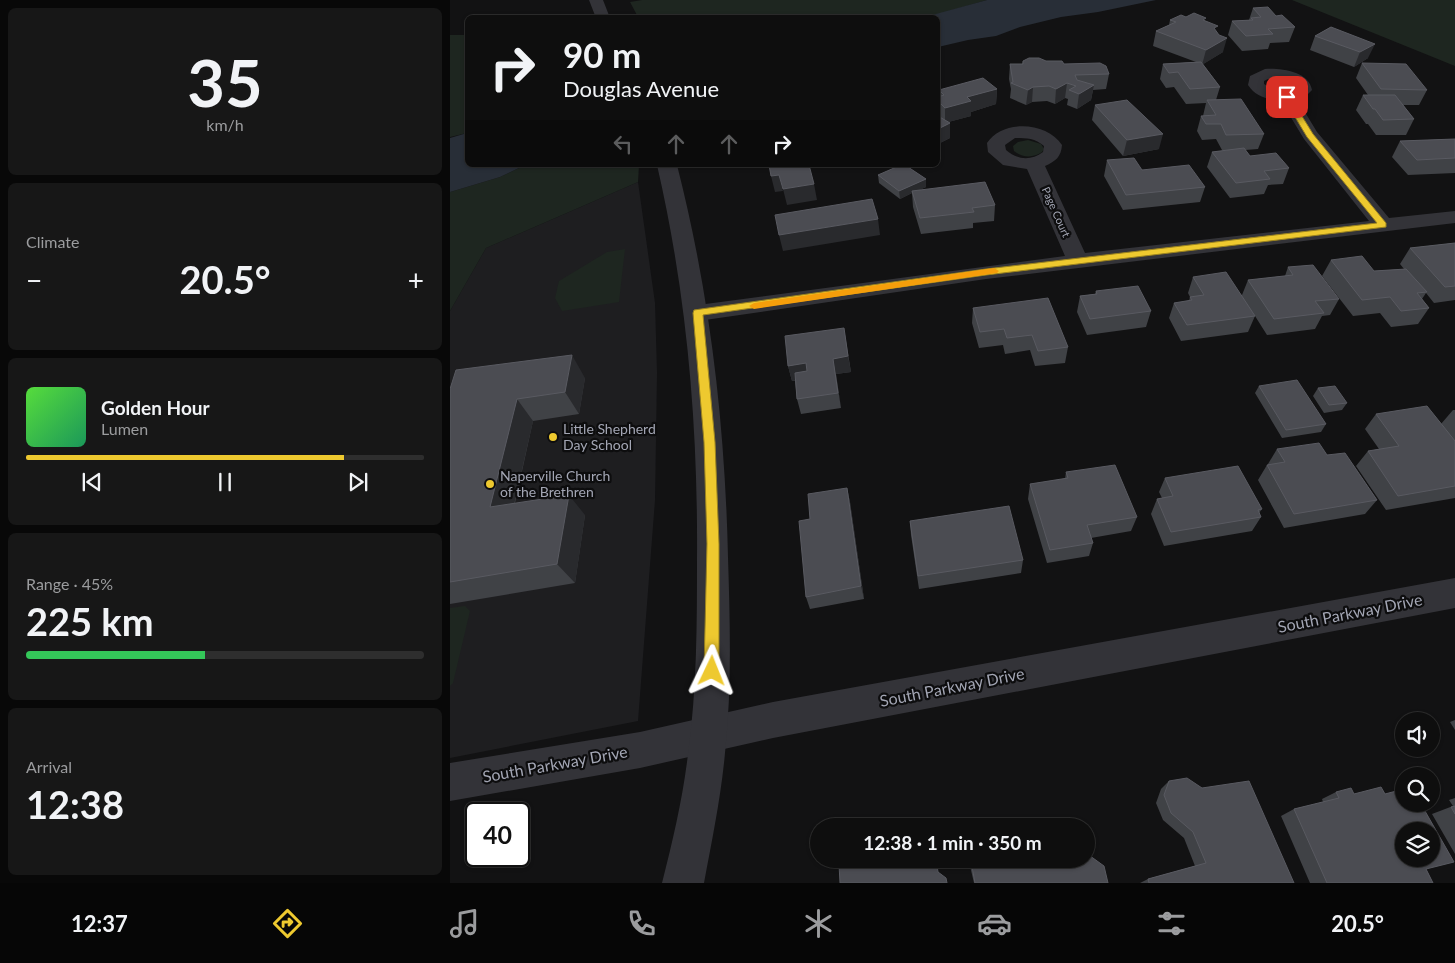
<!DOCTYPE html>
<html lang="en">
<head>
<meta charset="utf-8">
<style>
  body { margin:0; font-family:Lato,sans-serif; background:#171717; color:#f1f3f6; height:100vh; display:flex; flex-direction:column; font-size:19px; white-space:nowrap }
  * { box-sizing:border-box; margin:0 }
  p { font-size:16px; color:#9b9c9e }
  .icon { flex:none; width:28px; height:28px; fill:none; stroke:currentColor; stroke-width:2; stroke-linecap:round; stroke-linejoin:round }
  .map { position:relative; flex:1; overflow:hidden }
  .drawer { display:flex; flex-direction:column; gap:8px; padding:8px; background:#080808; width:450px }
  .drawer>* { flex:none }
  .top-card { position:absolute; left:15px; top:15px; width:475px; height:152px; border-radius:8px; box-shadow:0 1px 4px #0004,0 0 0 1px #2e2e2e; background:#0e0e0e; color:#f1f3f6; overflow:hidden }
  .tools { position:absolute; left:945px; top:712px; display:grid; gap:10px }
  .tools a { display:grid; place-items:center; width:45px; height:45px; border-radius:50%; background:#0e0e0e; box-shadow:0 1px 4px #0004,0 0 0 1px #2e2e2e; font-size:25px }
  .speed { position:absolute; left:15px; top:802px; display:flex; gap:10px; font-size:25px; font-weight:700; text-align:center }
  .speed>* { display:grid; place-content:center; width:65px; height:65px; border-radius:50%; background:#0e0e0e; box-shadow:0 1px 4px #0004,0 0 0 1px #2e2e2e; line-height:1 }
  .speed .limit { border:2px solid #111; border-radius:8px; background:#fff; color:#111 }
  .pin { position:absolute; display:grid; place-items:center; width:42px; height:42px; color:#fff; margin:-21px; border-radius:10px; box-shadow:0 2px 8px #0006 }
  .me { position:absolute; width:55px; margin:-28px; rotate:2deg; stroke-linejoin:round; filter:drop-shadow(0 0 4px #0008) }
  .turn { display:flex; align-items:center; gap:18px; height:105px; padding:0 15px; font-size:22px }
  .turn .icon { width:65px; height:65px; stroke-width:2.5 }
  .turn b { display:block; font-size:35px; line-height:42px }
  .lanes { display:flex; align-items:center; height:48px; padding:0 15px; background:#0003; justify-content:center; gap:25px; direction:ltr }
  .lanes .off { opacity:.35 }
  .big { font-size:38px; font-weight:700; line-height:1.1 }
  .drawer .card { flex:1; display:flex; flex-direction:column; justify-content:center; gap:8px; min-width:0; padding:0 18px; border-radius:8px; background:#171717 }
  .drawer .dial { align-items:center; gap:0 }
  .dial b { font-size:65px; line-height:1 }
  .song { display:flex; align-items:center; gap:15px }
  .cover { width:60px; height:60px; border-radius:8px; background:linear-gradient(135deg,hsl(110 70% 55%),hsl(150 70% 35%)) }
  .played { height:5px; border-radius:2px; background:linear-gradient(90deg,#eec92f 80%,#2e2e2e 80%) }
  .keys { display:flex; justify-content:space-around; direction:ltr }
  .heat { display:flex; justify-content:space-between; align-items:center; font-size:28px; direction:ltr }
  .charge { height:8px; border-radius:4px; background:linear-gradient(90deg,#34c759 45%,#2e2e2e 0) }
  .trip { position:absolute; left:360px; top:818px; width:285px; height:50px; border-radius:25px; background:#0e0e0e; box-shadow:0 1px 4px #0004,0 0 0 1px #2e2e2e; font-weight:700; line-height:50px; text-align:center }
  .dock { display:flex; height:80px; justify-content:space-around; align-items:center; background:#060606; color:#9b9c9e }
  .dock .icon { width:35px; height:35px }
  .dock .selected { color:#eec92f }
  .dock b { font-size:22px; color:#f1f3f6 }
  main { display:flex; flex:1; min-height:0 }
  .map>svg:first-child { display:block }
  .built { fill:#1e1e20 }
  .green { fill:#1e2620 }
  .water { fill:#282e37 }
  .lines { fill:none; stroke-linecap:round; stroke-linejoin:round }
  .minor { fill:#333338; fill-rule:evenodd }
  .tertiary { fill:#333338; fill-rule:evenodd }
  .wall { fill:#404246 }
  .shaded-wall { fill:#292a2d }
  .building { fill:#4b4c52; stroke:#595a61; fill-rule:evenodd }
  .route { fill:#eec92f; stroke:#9b831f }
  .slow { fill:#f59e0b }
  .poi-dot { fill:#eec92f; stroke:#0d0d0e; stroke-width:2 }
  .labels { text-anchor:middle; stroke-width:4.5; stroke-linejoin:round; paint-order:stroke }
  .far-street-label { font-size:11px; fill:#a3a6b4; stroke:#0d0d0e }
  .poi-label { font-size:14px; fill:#a3a6b4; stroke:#0d0d0e; text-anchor:start }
  .near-street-label { font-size:16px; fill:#a3a6b4; stroke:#0d0d0e }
</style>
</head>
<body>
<main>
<section class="drawer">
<div class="card dial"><b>35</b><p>km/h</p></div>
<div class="card"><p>Climate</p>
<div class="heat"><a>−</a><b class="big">20.5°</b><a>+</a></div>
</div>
<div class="card">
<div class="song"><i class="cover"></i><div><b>Golden Hour</b><p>Lumen</p></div></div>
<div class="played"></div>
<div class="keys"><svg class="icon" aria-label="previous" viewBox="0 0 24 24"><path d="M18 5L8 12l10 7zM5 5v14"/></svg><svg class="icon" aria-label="pause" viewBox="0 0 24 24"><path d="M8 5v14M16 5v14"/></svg><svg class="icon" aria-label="next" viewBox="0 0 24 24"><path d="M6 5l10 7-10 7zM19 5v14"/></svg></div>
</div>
<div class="card"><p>Range · 45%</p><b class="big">225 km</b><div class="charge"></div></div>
<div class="card"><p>Arrival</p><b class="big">12:38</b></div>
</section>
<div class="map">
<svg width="1005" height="883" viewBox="0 0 1005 883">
  <rect width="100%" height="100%" fill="#121213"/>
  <path class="built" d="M188,182L205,303L207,373L205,500L188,721L0,758V311L36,248Z"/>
  <path class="green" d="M192,0H537L475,18L188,17L180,2Z
    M842,0H1005V66Z
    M0,35H18L17,133L0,137Z
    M821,79H833L845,86L844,88C835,93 823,92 816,84Z
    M578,140L591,144L594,149L592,152C583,158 573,158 564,151L563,146L568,142Z
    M75,165H189L188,182L36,248L0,311V192L50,177Z
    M175,249L169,302L112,311L105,298L109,281L157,252Z
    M15,606L20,611L3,683L0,686V608Z"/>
  <path class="water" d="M537,0H706L648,12L611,17L570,27L546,36L518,40L488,47V18L475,17Z
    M17,133L18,165H75L50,177L0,192V138Z"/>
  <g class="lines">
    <path class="minor" d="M815,69C830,68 859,71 862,90L855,97L847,99L867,132L939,218L1005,211V223L536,279L248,321L240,319L236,313L240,307L248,305L615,256L577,169L553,165L538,152L537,143C553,119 597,122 612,145C611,157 606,161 595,166L635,253L919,221L854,139L831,101C817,99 806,97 798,85L800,76ZM818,79L833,80L846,88C836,93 823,91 814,84V81ZM565,138C576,138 585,138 594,146L593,152C581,161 567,160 556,150L555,145Z
      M1005,578V608L323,738L190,768L0,801V763L190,732L323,702Z"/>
    <path class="tertiary" d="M139,0H153L160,18H146Z
      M207,165H227C260,294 275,424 278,557C280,622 282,688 275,753C271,797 262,840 254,883H212C223,840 233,797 238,754C247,689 247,623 247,558C248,425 237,295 207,165Z"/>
  </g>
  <path class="wall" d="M803,8L826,16L845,27L839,42L820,43L818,49L792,51L778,35L782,21L799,20Z
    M736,17L755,21L767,32L773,52L753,64L770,87L766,100L814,134L808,149L795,150L800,156L839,168L833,184L818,185L814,194L780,198L757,167L762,152L779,150H772L766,139L752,140L747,131L751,116H753L756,103L736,104L724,87L716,88L710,79L713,64L746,62L703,46L706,31L719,25L720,20Z
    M881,27L918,58L904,67L860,50L865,36Z
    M573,61H596L614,64L659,74L656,89L643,90L641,100L627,109L617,105L618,99L615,98L605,104L597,101L582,102L576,105L560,98L561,89L559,79L560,64H572Z
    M912,63L977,90L969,105H953L964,119L956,135H926L918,124H916L906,110L913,95H918L906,78Z
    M547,89L546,104L521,112V116L498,122L500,138L488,144V97L489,96V90Z
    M645,105L709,149L673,156L642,120Z
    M1005,139V173L958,175L942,157L950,141Z
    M657,160L755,187L750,202L673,210L654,176Z
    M428,175L476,179V187L469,190L545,205L544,221L523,223V228L471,234L463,207L462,193L450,199L429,183Z
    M1005,243V300L984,303L976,293L972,299L979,308L968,324L941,327L930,313L903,316L872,276L881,260L924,271L954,269L950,264L960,248Z
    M838,267L889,299L880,315L872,316L865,329L817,335L805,316L798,332L731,341L719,318L724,303L739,301L740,297L738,293L743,277L792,295L798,280L835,276Z
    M646,291L701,311L696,327L637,335L627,312L630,296L645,294Z
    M523,308L618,347L615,363L585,366L580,350L555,354L553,345L529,348L522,323Z
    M394,328L401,372L386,374L391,408L351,414L347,399L345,381H342L338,366Z
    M135,378L129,414L83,421L65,503L135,515L125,583L0,604V389Z
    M809,386L876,424L871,432L832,438L805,393Z
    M868,388L897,403L892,410L874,413L863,396Z
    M1003,410H1005V498L936,510L906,466L918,451L929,449L915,429L926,414L991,424Z
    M827,449L877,455L927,500L915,514L834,528L808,480L817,465H818V464Z
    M616,472L687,517L681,531L641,538L643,543L639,556L597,563L578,499L580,484L615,479Z
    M715,478L812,509L809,513L811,517L802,531L714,546L701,514L707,499L712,498L709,492Z
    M397,488L400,502L414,599L360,609L356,597L360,519Z
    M460,521L573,560L571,573L469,589L461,535Z
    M1005,720V730L1000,722Z
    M719,781L844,883H690L698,879L745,866L734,838L713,820L706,803L711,789Z
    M886,792L904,794L976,869L983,883H860L831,816L844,809L873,802L872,799Z
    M1005,798V854L982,814L1003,806L999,800Z
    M521,861H559L658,883H524L520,866Z"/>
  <path class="shaded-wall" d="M777,38L773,52L752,65L756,50Z
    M925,44L918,58L904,67L910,52Z
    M617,83L615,98L605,104L606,89Z
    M644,85L641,100L627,109L629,94Z
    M583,87L582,102L576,105L578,90Z
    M547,89L546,104L521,112V116L495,123V108L517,97Z
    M500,123V138L488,144V129Z
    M713,134L709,149L673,156L677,140Z
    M329,175L333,191L325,192L321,176Z
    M476,179V187L463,193L462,191V193L450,199L449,191Z
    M364,184L367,200L337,205L333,189Z
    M428,219L430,235L333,251L329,235Z
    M122,355L135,378L129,414L115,392Z
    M398,356L401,372L386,374L391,408L383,359Z
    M356,363L359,379L342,381L338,366Z
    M67,399L83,421L59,527L40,507Z
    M397,488L400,502L414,599L411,586Z
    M119,495L135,515L125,583L107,564Z"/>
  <path class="building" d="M818,7L826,16L832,15L845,27L818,29L823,34L796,36L782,21L803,20L801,18L811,17L803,8Z
    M744,13L756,18L753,20L768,26L764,28L769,35L777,38L756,50L706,31L726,22L720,20L731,15L736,17Z
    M881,27L925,44L910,52L865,36Z
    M579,58H589L596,61H612L614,64L650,63L656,66L659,74L625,75L627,80L644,85L629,94L619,90L626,86L617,83L606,89L599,86L583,87L578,90L561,83L563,82L560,64H573V61Z
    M751,62L770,87L740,89L728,72L719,73L713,64Z
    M912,63L956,64L977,90L931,89Z
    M533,78L547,89L517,97L521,101L495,108L488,101V97L494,95L489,90Z
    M913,95H945L964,119L933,120L925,109H923Z
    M791,99L814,134L776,135L771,124H756L751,116L766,115L757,100Z
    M677,100L713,134L677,140L645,105Z
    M488,116L500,123L488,129Z
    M1005,139V158L967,160L950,141Z
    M794,148L800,156L826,153L839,168L814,171L820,179L786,183L762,152Z
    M684,158L692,170L739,165L755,187L676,195L657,160Z
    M319,165H359L364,184L333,189L329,175L321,176Z
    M451,165H455L476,179L449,191L428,175Z
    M535,182L545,205L522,208L524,212L470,218L462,191Z
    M422,199L428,219L329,235L325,215Z
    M1005,243V286L995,287L960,248Z
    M912,256L924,271L956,269L977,292L967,293L979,308L951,311L940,297L912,300L881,260Z
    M863,265L889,299L865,301L874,313L824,319L798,280L843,275L838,267Z
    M776,272L805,316L737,325L724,303L742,300L740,297L754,295L743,277Z
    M688,286L701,311L640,319L630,296L647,294L646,291Z
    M598,298L618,347L588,351L582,335L557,338L554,329L530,332L523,308Z
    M394,328L398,356L383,359L388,393L347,399L345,373L357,371L356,363L338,366L335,336Z
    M122,355L115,392L67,399L40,507L119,495L107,564L0,582V389L6,370Z
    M847,380L876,424L836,430L809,386Z
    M885,386L897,403L879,405L868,388Z
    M977,406L1005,441V486L948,496L918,451L949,446L926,414Z
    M869,443L877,455L895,453L927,500L844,514L817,465L835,462L827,449Z
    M665,465L687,517L637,525L643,543L600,550L580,484L618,478L616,472Z
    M788,466L812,509L808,510L811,517L721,532L707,499L723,496L715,478Z
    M397,488L411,586L356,597L349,521L360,519L358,494Z
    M559,506L573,560L468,576L460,521Z
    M737,778L752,788L799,781L844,883H699L698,879L756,863L743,832L721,813L714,795L719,781Z
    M931,787L935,794L954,789V804H971L1004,862L976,869L983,883H877L844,809L889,798L886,792L901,788L904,794ZM954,831H981V859H954Z
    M1005,806V814L1001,807Z
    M636,853L654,866L658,883H525L521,861L531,859H558L559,861L570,859H636Z
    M412,859H486L488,872L496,878L497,883H390L389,864L412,860Z"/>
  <path class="route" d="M834,95H839L863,134L936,223V227L536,275L253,315L265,442L269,544V671L267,676L262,678L257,676L254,671L257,544L254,442L243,313L244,310L536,269L927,223L857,137L833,97Z"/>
  <path class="slow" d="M544,268L549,271L547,273L304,309L299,306L304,303Z"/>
  <g class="poi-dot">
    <circle cx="103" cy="437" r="5"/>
    <circle cx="40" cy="484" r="5"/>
  </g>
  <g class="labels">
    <g class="far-street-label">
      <text transform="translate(606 212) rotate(66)" y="4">Page Court</text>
    </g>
    <g class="poi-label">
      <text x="113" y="434">Little Shepherd<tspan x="113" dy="16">Day School</tspan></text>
      <text x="50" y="481">Naperville Church<tspan x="50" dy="16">of the Brethren</tspan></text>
    </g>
    <g class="near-street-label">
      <text transform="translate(900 613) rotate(-11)" y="6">South Parkway Drive</text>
      <text transform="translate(502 687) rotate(-11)" y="6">South Parkway Drive</text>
      <text transform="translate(105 764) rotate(-10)" y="6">South Parkway Drive</text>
    </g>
  </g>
</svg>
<div class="tools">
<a><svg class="icon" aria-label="sound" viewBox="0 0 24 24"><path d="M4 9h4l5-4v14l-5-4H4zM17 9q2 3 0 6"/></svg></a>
<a><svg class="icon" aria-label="search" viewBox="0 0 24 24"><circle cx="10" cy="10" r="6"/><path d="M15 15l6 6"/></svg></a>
<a><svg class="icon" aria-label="layers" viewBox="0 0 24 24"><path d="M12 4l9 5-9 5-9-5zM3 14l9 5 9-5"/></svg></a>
</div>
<div class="speed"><div class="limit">40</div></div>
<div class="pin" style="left:837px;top:97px;background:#d93025"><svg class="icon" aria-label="arrive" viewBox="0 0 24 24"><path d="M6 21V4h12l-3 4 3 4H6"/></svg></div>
<svg class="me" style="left:262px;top:671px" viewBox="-20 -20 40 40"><path d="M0-17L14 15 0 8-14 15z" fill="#eec92f" stroke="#fff" stroke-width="4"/></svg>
<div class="trip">12:38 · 1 min · 350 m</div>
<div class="top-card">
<div class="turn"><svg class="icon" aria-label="right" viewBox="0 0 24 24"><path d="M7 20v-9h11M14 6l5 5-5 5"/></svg><div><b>90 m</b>Douglas Avenue</div></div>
<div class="lanes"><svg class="icon off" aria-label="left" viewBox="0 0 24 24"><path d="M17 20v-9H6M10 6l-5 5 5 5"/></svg><svg class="icon off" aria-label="ahead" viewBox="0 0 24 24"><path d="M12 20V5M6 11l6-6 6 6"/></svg><svg class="icon off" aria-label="ahead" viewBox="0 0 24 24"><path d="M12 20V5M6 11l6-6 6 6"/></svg><svg class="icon" aria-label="right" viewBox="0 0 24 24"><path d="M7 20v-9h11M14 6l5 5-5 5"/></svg></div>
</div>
</div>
</main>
<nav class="dock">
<b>12:37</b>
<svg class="icon selected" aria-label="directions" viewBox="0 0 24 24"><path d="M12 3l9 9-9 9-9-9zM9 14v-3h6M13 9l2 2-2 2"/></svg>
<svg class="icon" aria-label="music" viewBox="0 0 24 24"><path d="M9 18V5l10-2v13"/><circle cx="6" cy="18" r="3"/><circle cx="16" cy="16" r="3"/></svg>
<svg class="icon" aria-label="phone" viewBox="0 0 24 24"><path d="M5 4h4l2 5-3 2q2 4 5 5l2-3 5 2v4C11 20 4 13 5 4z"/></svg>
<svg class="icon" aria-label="climate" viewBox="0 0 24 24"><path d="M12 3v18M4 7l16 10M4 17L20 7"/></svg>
<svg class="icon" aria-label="car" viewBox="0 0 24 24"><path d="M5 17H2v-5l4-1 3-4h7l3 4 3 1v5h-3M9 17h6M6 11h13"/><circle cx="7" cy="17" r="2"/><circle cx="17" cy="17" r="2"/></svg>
<svg class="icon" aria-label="filters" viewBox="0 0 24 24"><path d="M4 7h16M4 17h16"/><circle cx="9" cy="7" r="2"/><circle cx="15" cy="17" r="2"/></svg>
<b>20.5°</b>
</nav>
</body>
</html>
